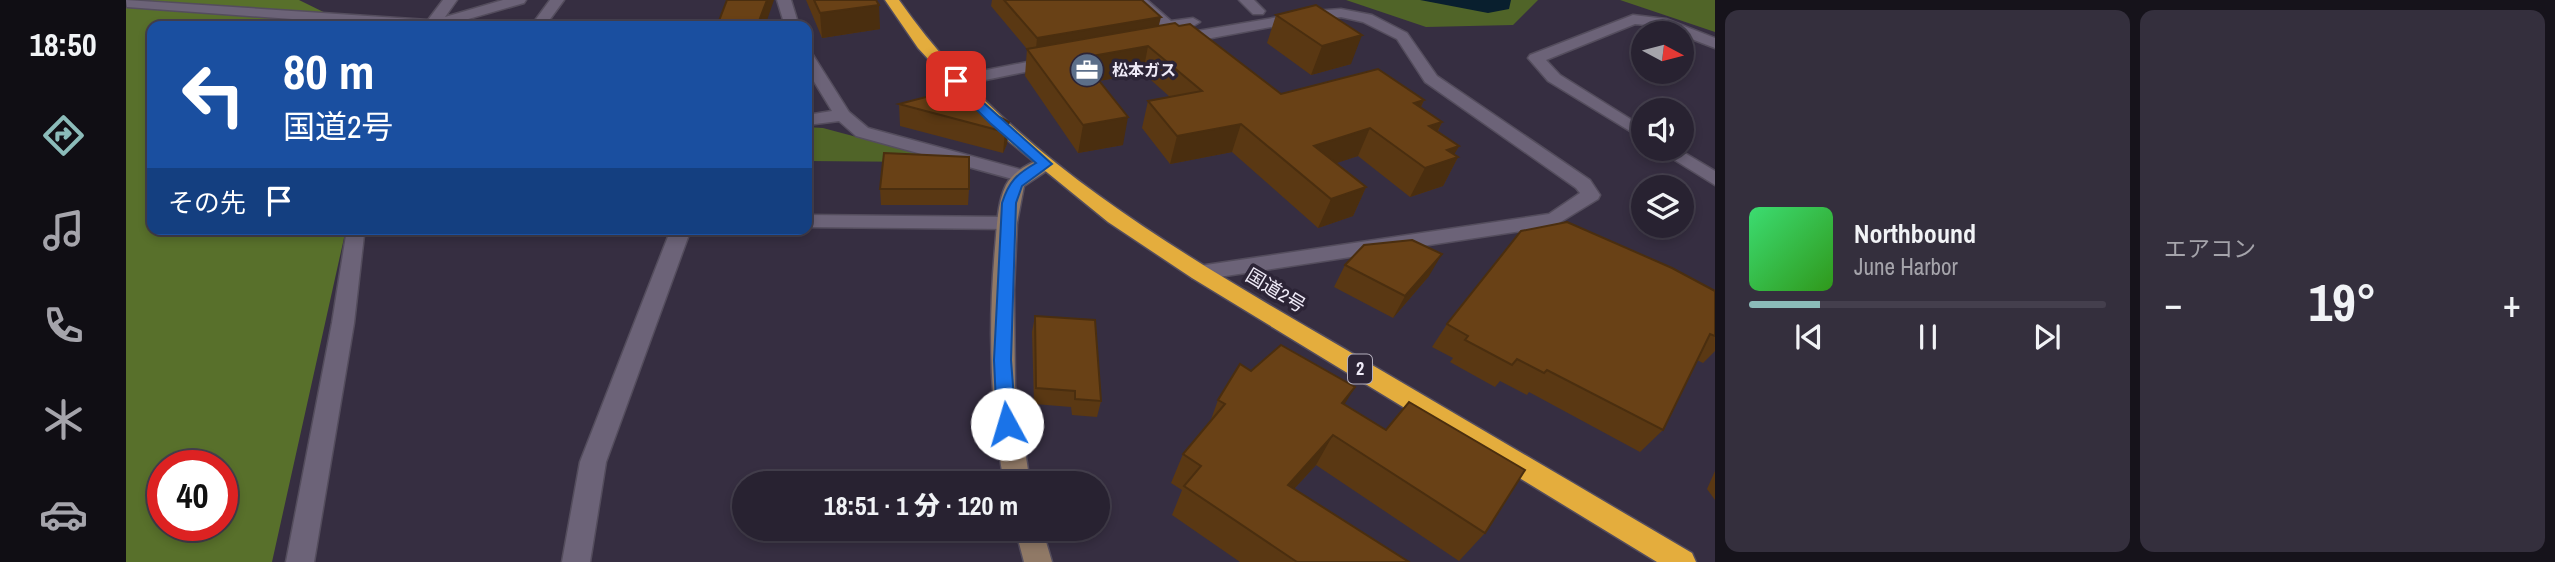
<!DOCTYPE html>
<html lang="ja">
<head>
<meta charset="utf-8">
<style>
  body { margin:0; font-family:"Archivo Narrow","Noto Sans JP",sans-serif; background:#342f3d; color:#f1f3f6; height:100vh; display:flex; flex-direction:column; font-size:26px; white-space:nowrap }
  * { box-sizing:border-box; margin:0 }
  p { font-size:23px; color:#a5a4ab }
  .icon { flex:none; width:38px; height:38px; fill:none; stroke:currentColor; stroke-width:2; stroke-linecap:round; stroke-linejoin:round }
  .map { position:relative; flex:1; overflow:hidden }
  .drawer { display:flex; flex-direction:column; gap:10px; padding:10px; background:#16131b; width:840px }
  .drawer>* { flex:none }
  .top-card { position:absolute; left:21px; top:21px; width:665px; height:214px; border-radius:14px; box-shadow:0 4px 10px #0003,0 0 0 2px #443f4d; background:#1a4fa0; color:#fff; overflow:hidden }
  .needle { width:46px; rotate:97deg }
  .fabs { position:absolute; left:1505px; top:21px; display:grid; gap:14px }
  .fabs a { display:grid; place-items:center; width:63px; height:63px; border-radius:50%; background:#282231; box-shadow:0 4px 10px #0003,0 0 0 2px #443f4d; font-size:35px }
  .speed { position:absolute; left:21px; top:450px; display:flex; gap:14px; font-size:35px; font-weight:700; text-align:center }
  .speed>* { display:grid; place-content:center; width:91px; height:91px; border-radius:50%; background:#282231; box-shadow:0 4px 10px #0003,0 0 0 2px #443f4d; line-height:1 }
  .speed .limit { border:10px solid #d22; background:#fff; color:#111 }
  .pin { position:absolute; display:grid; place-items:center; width:60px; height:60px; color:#fff; margin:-30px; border-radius:14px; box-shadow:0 4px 10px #0006 }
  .me { position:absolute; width:77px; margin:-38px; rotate:354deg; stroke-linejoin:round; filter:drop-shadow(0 0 5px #0008) }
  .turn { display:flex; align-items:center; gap:24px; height:147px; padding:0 21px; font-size:32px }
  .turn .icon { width:91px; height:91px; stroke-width:2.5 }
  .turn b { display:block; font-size:49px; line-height:60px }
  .then { display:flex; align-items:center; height:66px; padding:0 21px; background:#0003; gap:14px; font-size:26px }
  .big { font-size:52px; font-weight:800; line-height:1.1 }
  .drawer .card { flex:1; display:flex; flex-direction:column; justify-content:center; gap:10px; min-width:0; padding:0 24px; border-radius:14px; background:#342f3d }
  .song { display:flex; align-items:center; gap:21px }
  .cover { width:84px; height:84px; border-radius:10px; background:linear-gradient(135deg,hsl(140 70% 55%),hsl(110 70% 35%)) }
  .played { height:7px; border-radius:4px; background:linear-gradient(90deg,#8bbbb9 20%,#443f4d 20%) }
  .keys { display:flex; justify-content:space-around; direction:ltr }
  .heat { display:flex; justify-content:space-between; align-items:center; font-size:38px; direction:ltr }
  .drawer .tiles { flex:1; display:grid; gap:10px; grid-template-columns:repeat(2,1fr) }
  .trip { position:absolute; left:606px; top:471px; width:378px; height:70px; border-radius:35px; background:#282231; box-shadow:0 4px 10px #0003,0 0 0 2px #443f4d; font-weight:800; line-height:70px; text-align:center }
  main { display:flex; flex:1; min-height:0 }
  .menu { display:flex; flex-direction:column; width:126px; justify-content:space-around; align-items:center; background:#100e14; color:#a5a4ab }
  .menu .icon { width:49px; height:49px }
  .menu .active { color:#8bbbb9 }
  .menu b { font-size:32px; color:#f1f3f6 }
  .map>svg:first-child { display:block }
  .green { fill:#506428 }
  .forest { fill:#58702b; fill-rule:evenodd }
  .water { fill:#091f2e }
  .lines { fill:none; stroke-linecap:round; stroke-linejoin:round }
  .street-casing { stroke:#544d5d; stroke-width:3 }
  .secondary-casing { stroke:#544d5d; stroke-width:3 }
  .highway-casing { stroke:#544d5d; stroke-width:3 }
  .street { fill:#6c6378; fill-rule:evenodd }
  .secondary { fill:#907966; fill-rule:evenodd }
  .highway { fill:#e4ad3d; fill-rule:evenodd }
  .wall { fill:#5a3813 }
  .shaded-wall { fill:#4a2e0f }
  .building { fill:#694116; stroke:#4a2e0f; stroke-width:2 }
  .route { fill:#1a73e8; stroke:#114b97; stroke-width:2 }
  .labels { text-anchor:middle; stroke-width:7; stroke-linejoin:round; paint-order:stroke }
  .far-poi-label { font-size:16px; font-weight:bold; fill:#efeaf7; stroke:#2c2436; text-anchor:start }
  .shield { fill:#2c2436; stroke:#b4afbd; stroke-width:2 }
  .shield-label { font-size:18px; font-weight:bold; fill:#efeaf7 }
  .street-label { font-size:19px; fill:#efeaf7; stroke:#2c2436 }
</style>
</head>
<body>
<main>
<nav class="menu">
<b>18:50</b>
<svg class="icon active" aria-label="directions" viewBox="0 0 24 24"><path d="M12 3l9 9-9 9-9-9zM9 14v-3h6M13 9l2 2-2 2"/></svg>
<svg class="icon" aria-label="music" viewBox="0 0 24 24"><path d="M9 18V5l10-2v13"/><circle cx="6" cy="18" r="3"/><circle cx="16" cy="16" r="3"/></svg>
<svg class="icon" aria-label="phone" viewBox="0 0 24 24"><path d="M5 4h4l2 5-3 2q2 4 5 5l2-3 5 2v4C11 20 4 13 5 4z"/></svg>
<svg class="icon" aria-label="climate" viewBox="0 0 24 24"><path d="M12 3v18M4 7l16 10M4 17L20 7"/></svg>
<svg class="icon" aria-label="car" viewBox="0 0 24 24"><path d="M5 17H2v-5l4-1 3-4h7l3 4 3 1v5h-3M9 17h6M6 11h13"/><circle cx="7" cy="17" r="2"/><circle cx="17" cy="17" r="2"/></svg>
</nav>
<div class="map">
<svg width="1589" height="562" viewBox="0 0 1589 562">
  <rect width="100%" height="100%" fill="#362e41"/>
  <path class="green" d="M1220,0H1412L1387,25L1300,27Z
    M1494,0H1589V32Z
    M681,127L697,128L798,155V162L681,161Z"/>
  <path class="forest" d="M0,0H173L226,26H26V229H220L146,562H0ZM37,466H96V525H37Z"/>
  <path class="water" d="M1294,0H1385L1383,9L1362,13Z"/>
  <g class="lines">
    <g class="street-casing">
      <path id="street" d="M0,0L302,20L317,0H331L319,17L377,0H400L398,3L318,26H262L1,7Z
        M424,0H438L419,26H405Z
        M651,0H665L673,26H659Z
        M1006,0H1021L1045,21L1067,18L1074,22L1067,26L1037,29Z
        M1113,0H1128L1139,11L1137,14H1127Z
        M1215,9L1246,15L1281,33L1311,76L1464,180L1474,195L1472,199L1428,226L1073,280L1066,278L1063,273L1066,268L1073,266L1423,214L1454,193L1450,188L1299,82L1271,39L1237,22L1215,17L1188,19L1048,45L1040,40L1048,35L1188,11Z
        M1507,15L1540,19L1589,38V48L1532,26L1509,24L1420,60L1434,75L1517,127V139L1422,81L1402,58L1404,55Z
        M681,53L687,55L723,112L742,128L904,172L906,176L897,182L730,136L713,121L681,125V115L706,111L681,70Z
        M927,57L933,59L935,62L933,65L830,86L822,81L830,76Z
        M1531,149H1552L1589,171V185Z
        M681,215L881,217L888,218L891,223L888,228L881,229L681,227Z
        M221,229H245L238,235L228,323L188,562H160L206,323Z
        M545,229H565L480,462L464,562H436L454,462Z"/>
    </g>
    <g class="secondary-casing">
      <path id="secondary" d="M919,158L925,160L928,164L925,168L898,186L891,223L888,290L889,386L904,483H878C864,405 862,327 869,248C871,228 871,203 880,185C887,171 905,162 919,158Z
        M889,528H916L926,562H898Z"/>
    </g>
    <g class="highway-casing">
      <path id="highway" d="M759,0H773C884,159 1060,256 1224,352C1338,419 1452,486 1566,553L1570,562H1531L1066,278L982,222L863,125L792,48Z"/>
    </g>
    <use href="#street" class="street"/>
    <use href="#secondary" class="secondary"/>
    <use href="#highway" class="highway"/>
  </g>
  <path class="wall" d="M680,0H750L754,29L696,38Z
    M866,0H1016L1033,25L1053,26L1155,94L1298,100L1295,107L1316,122L1312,131L1333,146L1328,154L1332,157L1317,186L1284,197L1232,156L1210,163L1240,187L1227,216L1192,228L1106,152L1044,164L1016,128L1022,101L1044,97L1017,73L973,81L997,145L952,153L899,76L901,49L865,6Z
    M1150,15L1225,64L1185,75L1141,43Z
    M773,104L883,122L881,144L877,153L774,126Z
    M754,189H843L842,205H755Z
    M1219,265L1303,276L1267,318L1208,287Z
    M1589,291V351L1577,363L1571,360L1537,430L1514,452L1403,392L1401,395L1374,381L1369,387L1324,362L1327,358L1306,347L1321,324Z
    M909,316L975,401L971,417L946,415L945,407L908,404L906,332Z
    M1092,400L1219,404L1359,533L1333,561L1190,465L1168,489L1283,562H1114L1046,515L1056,490L1045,483L1057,454L1084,422Z
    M1589,471V500L1581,489Z"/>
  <path class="shaded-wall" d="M641,0H648L639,26H631Z
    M753,5L754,29L696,38L694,13Z
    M1035,17L1030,37L909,59L911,38Z
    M1236,35L1225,64L1185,75L1196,46Z
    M1022,46L1017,73L951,85L955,58Z
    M1298,100L1285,128L1288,103Z
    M1002,117L997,145L952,153L957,125Z
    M883,122L881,144L877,153L879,132Z
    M1316,122L1302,150L1303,126Z
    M1115,124L1106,152L1044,164L1051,136Z
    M1244,128L1232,156L1177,174L1188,146Z
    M1333,146L1325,160L1332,157L1317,186L1284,197L1299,168L1321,150Z
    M1240,187L1227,216L1192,228L1205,199Z
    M1316,254L1303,276L1267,318L1279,296Z
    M1229,387L1211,417L1216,403Z
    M1207,435L1190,465L1145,514L1162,485Z"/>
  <path class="building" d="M601,0H641L631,26H591Z
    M688,0H750L753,5L694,13Z
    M878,0H1016L1035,17L911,38Z
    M1190,5L1236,35L1196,46L1150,15Z
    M1049,23L1053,26L1064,24L1155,94L1252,69L1298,100L1288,103L1316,122L1303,126L1333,146L1321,150L1332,157L1299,168L1244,128L1188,146L1240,187L1205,199L1115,124L1051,136L1022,101L1076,91L1022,46L955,58L1002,117L957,125L901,49Z
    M823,91L883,122L879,132L773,104Z
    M758,153L843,157V189H754Z
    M1441,222L1546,268L1589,291V336L1584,334L1537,430L1421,370L1418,373L1391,359L1386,365L1339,340L1342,336L1321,324L1395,231Z
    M1286,240L1316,254L1279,296L1219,265L1238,245Z
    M909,316L969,320L975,401L949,399V391L910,388Z
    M1155,345L1229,387L1216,403L1260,430L1283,402L1399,470L1359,533L1207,435L1162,485L1283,562H1171L1058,486L1075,466L1057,454L1099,404L1092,400L1114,364L1125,371Z"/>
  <path class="route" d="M830,78L926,164L896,186L890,203L885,360L890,424L887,430L881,432L874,430L871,424L868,360L876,203C883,181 891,174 910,163L864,123L825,84L823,81Z"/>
  <defs>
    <g id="office-disc" transform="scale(1.75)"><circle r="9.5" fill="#5c6f8a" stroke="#2c2436"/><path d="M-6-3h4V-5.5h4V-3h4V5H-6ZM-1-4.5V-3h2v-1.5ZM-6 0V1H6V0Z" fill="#fff"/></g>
  </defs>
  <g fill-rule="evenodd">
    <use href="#office-disc" x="961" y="70"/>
  </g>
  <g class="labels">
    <g class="far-poi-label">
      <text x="986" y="76">松本ガス</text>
    </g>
    <rect class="shield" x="1222" y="354.5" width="24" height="29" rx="5"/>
    <g class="shield-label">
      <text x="1234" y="375">2</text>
    </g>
    <g class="street-label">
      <text transform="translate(1150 290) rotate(31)" y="7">国道2号</text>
    </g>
  </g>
</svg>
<div class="fabs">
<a><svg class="needle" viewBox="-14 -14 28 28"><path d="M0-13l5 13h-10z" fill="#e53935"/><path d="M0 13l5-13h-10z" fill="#a5a4ab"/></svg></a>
<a><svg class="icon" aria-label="sound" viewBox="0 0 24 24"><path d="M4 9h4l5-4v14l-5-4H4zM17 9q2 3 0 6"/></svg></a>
<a><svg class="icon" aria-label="layers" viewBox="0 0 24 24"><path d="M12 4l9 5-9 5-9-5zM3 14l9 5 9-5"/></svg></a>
</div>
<div class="speed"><div class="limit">40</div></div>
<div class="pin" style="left:830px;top:81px;background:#d93025"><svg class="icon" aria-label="arrive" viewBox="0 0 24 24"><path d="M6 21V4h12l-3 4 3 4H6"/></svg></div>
<svg class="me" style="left:881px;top:424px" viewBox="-20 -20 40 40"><circle r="19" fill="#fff"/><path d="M0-13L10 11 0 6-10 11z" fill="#1a73e8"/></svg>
<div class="trip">18:51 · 1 分 · 120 m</div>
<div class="top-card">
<div class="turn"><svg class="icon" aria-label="left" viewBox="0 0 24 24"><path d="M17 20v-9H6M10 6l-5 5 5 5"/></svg><div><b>80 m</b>国道2号</div></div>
<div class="then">その先<svg class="icon" aria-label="arrive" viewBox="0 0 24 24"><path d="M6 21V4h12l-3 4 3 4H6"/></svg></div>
</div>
</div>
<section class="drawer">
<div class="tiles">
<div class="card">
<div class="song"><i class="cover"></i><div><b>Northbound</b><p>June Harbor</p></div></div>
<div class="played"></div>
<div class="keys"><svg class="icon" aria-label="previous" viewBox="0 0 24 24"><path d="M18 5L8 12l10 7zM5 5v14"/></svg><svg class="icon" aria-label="pause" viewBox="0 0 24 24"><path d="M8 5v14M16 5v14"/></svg><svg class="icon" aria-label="next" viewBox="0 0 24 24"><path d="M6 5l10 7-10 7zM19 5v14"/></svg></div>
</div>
<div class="card"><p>エアコン</p>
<div class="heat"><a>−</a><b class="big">19°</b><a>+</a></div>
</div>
</div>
</section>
</main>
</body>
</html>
